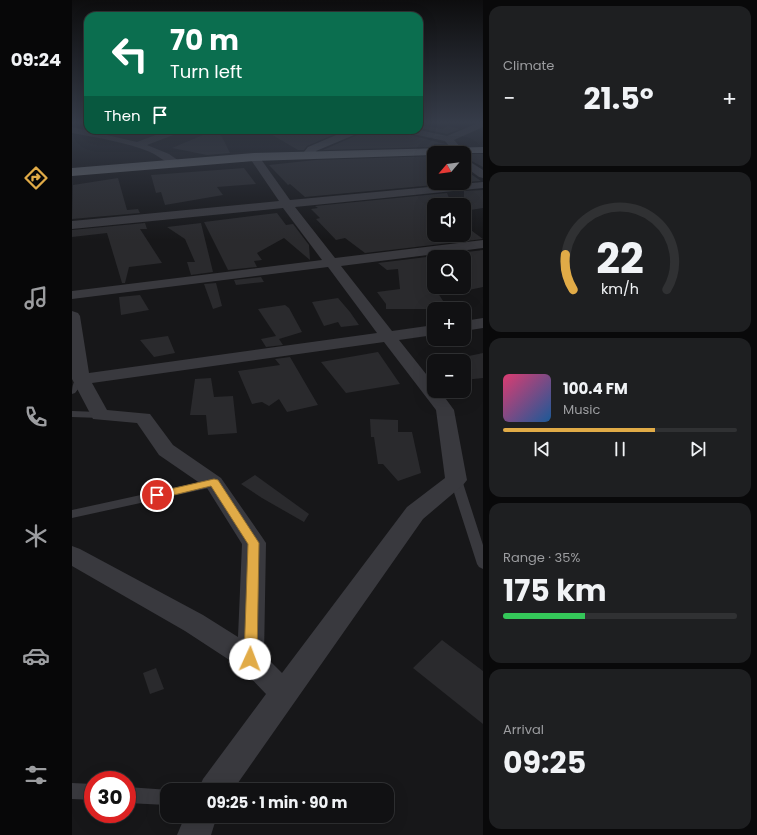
<!DOCTYPE html>
<html lang="en">
<head>
<meta charset="utf-8">
<style>
  body { margin:0; font-family:Poppins,sans-serif; background:#1e1f21; color:#f1f3f6; height:100vh; display:flex; flex-direction:column; font-size:15px; white-space:nowrap }
  * { box-sizing:border-box; margin:0 }
  p { font-size:13px; color:#9c9da0 }
  .icon { flex:none; width:22px; height:22px; fill:none; stroke:currentColor; stroke-width:2; stroke-linecap:round; stroke-linejoin:round }
  .map { position:relative; flex:1; overflow:hidden }
  .side { display:flex; flex-direction:column; gap:6px; padding:6px; background:#09090a; width:274px }
  .side>* { flex:none }
  .guide { position:absolute; left:12px; top:12px; width:339px; height:122px; border-radius:12px; box-shadow:0 4px 16px #0002,0 0 0 1px #303133; background:#0b6e4f; color:#fff; overflow:hidden }
  .needle { width:26px; rotate:241deg }
  .tools { position:absolute; left:355px; top:146px; display:grid; gap:8px }
  .tools a { display:grid; place-items:center; width:44px; height:44px; border-radius:8px; background:#111113; box-shadow:0 4px 16px #0002,0 0 0 1px #303133; font-size:20px }
  .speed { position:absolute; left:12px; top:771px; display:flex; gap:8px; font-size:20px; font-weight:700; text-align:center }
  .speed>* { display:grid; place-content:center; width:52px; height:52px; border-radius:50%; background:#111113; box-shadow:0 4px 16px #0002,0 0 0 1px #303133; line-height:1 }
  .speed .limit { border:6px solid #d22; background:#fff; color:#111 }
  .pin { position:absolute; display:grid; place-items:center; width:34px; height:34px; color:#fff; margin:-17px; border:2px solid #fff; border-radius:50%; box-shadow:0 1px 4px #0007 }
  .me { position:absolute; width:44px; margin:-22px; rotate:2deg; stroke-linejoin:round; filter:drop-shadow(0 0 3px #0008) }
  .turn { display:flex; align-items:center; gap:14px; height:84px; padding:0 20px; font-size:18px }
  .turn .icon { width:52px; height:52px; stroke-width:2.5 }
  .turn b { display:block; font-size:28px; line-height:34px }
  .then { display:flex; align-items:center; height:38px; padding:0 20px; background:#0003; gap:8px; font-size:15px }
  .big { font-size:30px; font-weight:700; line-height:1.1 }
  .side .widget { flex:1; display:flex; flex-direction:column; justify-content:center; gap:6px; min-width:0; padding:0 14px; border-radius:12px; background:#1e1f21 }
  .side .dial { align-items:center; gap:0 }
  .dial svg { height:104px; overflow:visible; fill:none; stroke:#303133; stroke-width:7; stroke-linecap:round; text-anchor:middle }
  .dial text { fill:#f1f3f6; stroke:none }
  .song { display:flex; align-items:center; gap:12px }
  .cover { width:48px; height:48px; border-radius:6px; background:linear-gradient(135deg,hsl(340 70% 55%),hsl(210 70% 35%)) }
  .played { height:4px; border-radius:2px; background:linear-gradient(90deg,#e1ab47 65%,#303133 65%) }
  .keys { display:flex; justify-content:space-around; direction:ltr }
  .heat { display:flex; justify-content:space-between; align-items:center; font-size:22px; direction:ltr }
  .charge { height:6px; border-radius:3px; background:linear-gradient(90deg,#34c759 35%,#303133 0) }
  .trip { position:absolute; left:88px; top:783px; width:234px; height:40px; border-radius:12px; background:#111113; box-shadow:0 4px 16px #0002,0 0 0 1px #303133; font-weight:700; line-height:40px; text-align:center }
  main { display:flex; flex:1; min-height:0 }
  .tabs { display:flex; flex-direction:column; width:72px; justify-content:space-around; align-items:center; background:#070708; color:#9c9da0 }
  .tabs .icon { width:28px; height:28px }
  .tabs .on { color:#e1ab47 }
  .tabs b { font-size:18px; color:#f1f3f6 }
  .map>svg:first-child { display:block }
  .building { fill:#2a2a2d }
  .lines { fill:none; stroke-linecap:round; stroke-linejoin:round }
  .service { fill:#39393e; fill-rule:evenodd }
  .minor { fill:#39393e; fill-rule:evenodd }
  .secondary { fill:#47484d; fill-rule:evenodd }
  .trunk { fill:#5d6065; fill-rule:evenodd }
  .route { fill:#e1ab47; stroke:#926f2e }
</style>
</head>
<body>
<main>
<nav class="tabs">
<b>09:24</b>
<svg class="icon on" aria-label="directions" viewBox="0 0 24 24"><path d="M12 3l9 9-9 9-9-9zM9 14v-3h6M13 9l2 2-2 2"/></svg>
<svg class="icon" aria-label="music" viewBox="0 0 24 24"><path d="M9 18V5l10-2v13"/><circle cx="6" cy="18" r="3"/><circle cx="16" cy="16" r="3"/></svg>
<svg class="icon" aria-label="phone" viewBox="0 0 24 24"><path d="M5 4h4l2 5-3 2q2 4 5 5l2-3 5 2v4C11 20 4 13 5 4z"/></svg>
<svg class="icon" aria-label="climate" viewBox="0 0 24 24"><path d="M12 3v18M4 7l16 10M4 17L20 7"/></svg>
<svg class="icon" aria-label="car" viewBox="0 0 24 24"><path d="M5 17H2v-5l4-1 3-4h7l3 4 3 1v5h-3M9 17h6M6 11h13"/><circle cx="7" cy="17" r="2"/><circle cx="17" cy="17" r="2"/></svg>
<svg class="icon" aria-label="filters" viewBox="0 0 24 24"><path d="M4 7h16M4 17h16"/><circle cx="9" cy="7" r="2"/><circle cx="15" cy="17" r="2"/></svg>
</nav>
<div class="map">
<svg width="411" height="835" viewBox="0 0 411 835">
  <rect width="100%" height="100%" fill="#171719"/>
  <path class="building" d="M347,125L370,129L376,126L388,129L375,134L347,128Z
    M143,130L150,137L158,153L135,155L100,148Z
    M192,130H272L235,146L232,150H226Z
    M291,130H328L331,133L373,144H362V147L251,150L290,133Z
    M392,154H411V167L392,157Z
    M362,156V185L233,197L218,184L216,185L197,165L243,160Z
    M172,168L184,184L145,187L151,195L93,205L89,192L84,193L79,175Z
    M392,168L395,170H393L409,181L392,182Z
    M46,178L55,210L66,209L68,213L0,219L1,185Z
    M411,190V208L392,211V191Z
    M375,193L380,205H362V235H392V225L411,239L293,253L273,238L264,240L244,219L248,218L239,209L246,208L243,206Z
    M205,213L214,225L221,224L237,245L238,260L212,238L185,253L190,260L182,261L185,267L156,270L132,222Z
    M73,223L75,229H68L90,263L57,267L53,283H50L35,233L0,237V230Z
    M129,223L141,272L119,275L115,262H123L113,239L95,227Z
    M411,250V287L392,291V257H362V276L356,277L376,309H314V304L305,292L328,289L326,269L315,270L306,263Z
    M189,277L192,282L164,285L162,280Z
    M144,283L150,306L141,309L132,284Z
    M68,295L77,310L49,315L47,297Z
    M266,298L278,312L287,325L269,327L266,322L252,326L240,302Z
    M213,305L217,308L230,332L207,339L211,345L194,347L189,339L204,336L186,309Z
    M96,336L103,353L82,357L68,340Z
    M306,352L328,384L274,393L249,362Z
    M411,353V378L392,380V357Z
    M218,357L246,405L215,412L207,399L197,406L190,402L180,404L166,371L208,365L203,359Z
    M139,378L142,397L161,396L165,433L136,435L134,415H118L123,379Z
    M298,419L326,420V432H340L349,473L326,481L311,464H306L302,437H299Z
    M183,475L237,514L232,522L190,498L169,484Z
    M370,640L411,671V724L341,668Z
    M84,668L92,689L78,694L71,673Z"/>
  <g class="lines">
    <path class="service" d="M9,376L14,379L3,393L0,394C0,387 1,378 9,376Z
      M0,411L28,412L33,415L28,418L0,417Z
      M384,476L388,477L390,480L411,545V569L407,567L405,564L378,480L380,477Z
      M142,479L146,480L148,483L146,486L0,518V510Z
      M0,783L21,784V800L0,799Z
      M55,787L98,790H95V805L55,803Z"/>
    <path class="minor" d="M406,123H411V127L382,140L392,151L391,153H383L373,141L331,132L329,130H347L375,136Z
      M0,127L65,142L97,130H111L109,132L75,145L97,154L110,163L109,165C99,168 87,156 78,152C54,142 26,138 0,133Z
      M182,154L186,155L218,200L411,182V188L223,207L263,258L411,240V248L269,266L320,331L362,325V335L327,340L362,384V391H368L382,410L395,480L391,485L351,519L161,790H126L131,779L194,694L168,667L113,631L0,566V546L8,549L131,615L166,637L170,544L135,488L87,455L65,423L21,419L0,379V311L6,313L8,316L17,373L305,333L256,267L0,299V291L250,260L211,208L0,229V221L207,201L177,157ZM312,342L364,410L373,478L335,507L210,673L192,655L194,543L190,537L149,478L101,445L78,414L35,410L20,383Z
      M392,158L411,170V178L407,177L392,166Z
      M411,318V328L392,331V321Z
      M113,816H145L139,835H105Z"/>
    <path class="secondary" d="M276,130H290L289,132L244,151L245,155L243,157H235L232,152L236,147Z"/>
    <path class="trunk" d="M411,147V153H362V155L182,161L0,176V168L182,153Z"/>
  </g>
  <linearGradient id="sky" x2="0" y2="1"><stop stop-color="#0d0d0e"/><stop offset="0.51" stop-color="#363c49"/><stop offset="1" stop-color="#363c49" stop-opacity="0"/></linearGradient>
  <rect width="411" height="240" fill="url(#sky)"/>
  <path class="route" d="M142,479L146,480L187,543L185,659L183,663L178,665L174,663L172,659L176,544L139,486L85,499L82,498L80,495L82,493L85,492Z"/>
</svg>
<div class="tools">
<a><svg class="needle" viewBox="-14 -14 28 28"><path d="M0-13l5 13h-10z" fill="#e53935"/><path d="M0 13l5-13h-10z" fill="#9c9da0"/></svg></a>
<a><svg class="icon" aria-label="sound" viewBox="0 0 24 24"><path d="M4 9h4l5-4v14l-5-4H4zM17 9q2 3 0 6"/></svg></a>
<a><svg class="icon" aria-label="search" viewBox="0 0 24 24"><circle cx="10" cy="10" r="6"/><path d="M15 15l6 6"/></svg></a>
<a>+</a>
<a>−</a>
</div>
<div class="speed"><div class="limit">30</div></div>
<div class="pin" style="left:85px;top:495px;background:#d93025"><svg class="icon" aria-label="arrive" viewBox="0 0 24 24"><path d="M6 21V4h12l-3 4 3 4H6"/></svg></div>
<svg class="me" style="left:178px;top:659px" viewBox="-20 -20 40 40"><circle r="19" fill="#fff"/><path d="M0-13L10 11 0 6-10 11z" fill="#e1ab47"/></svg>
<div class="trip">09:25 · 1 min · 90 m</div>
<div class="guide">
<div class="turn"><svg class="icon" aria-label="left" viewBox="0 0 24 24"><path d="M17 20v-9H6M10 6l-5 5 5 5"/></svg><div><b>70 m</b>Turn left</div></div>
<div class="then">Then<svg class="icon" aria-label="arrive" viewBox="0 0 24 24"><path d="M6 21V4h12l-3 4 3 4H6"/></svg></div>
</div>
</div>
<section class="side">
<div class="widget"><p>Climate</p>
<div class="heat"><a>−</a><b class="big">21.5°</b><a>+</a></div>
</div>
<div class="widget dial"><svg viewBox="0 0 100 80">
<path d="M14 69A42 42 0 1 1 86 69"/>
<path d="M14 69A42 42 0 0 1 8 42" stroke="#e1ab47"/>
<text x="50" y="56" font-size="32" font-weight="700">22</text>
<text x="50" y="72" font-size="11">km/h</text>
</svg></div>
<div class="widget">
<div class="song"><i class="cover"></i><div><b>100.4 FM</b><p>Music</p></div></div>
<div class="played"></div>
<div class="keys"><svg class="icon" aria-label="previous" viewBox="0 0 24 24"><path d="M18 5L8 12l10 7zM5 5v14"/></svg><svg class="icon" aria-label="pause" viewBox="0 0 24 24"><path d="M8 5v14M16 5v14"/></svg><svg class="icon" aria-label="next" viewBox="0 0 24 24"><path d="M6 5l10 7-10 7zM19 5v14"/></svg></div>
</div>
<div class="widget"><p>Range · 35%</p><b class="big">175 km</b><div class="charge"></div></div>
<div class="widget"><p>Arrival</p><b class="big">09:25</b></div>
</section>
</main>
</body>
</html>
